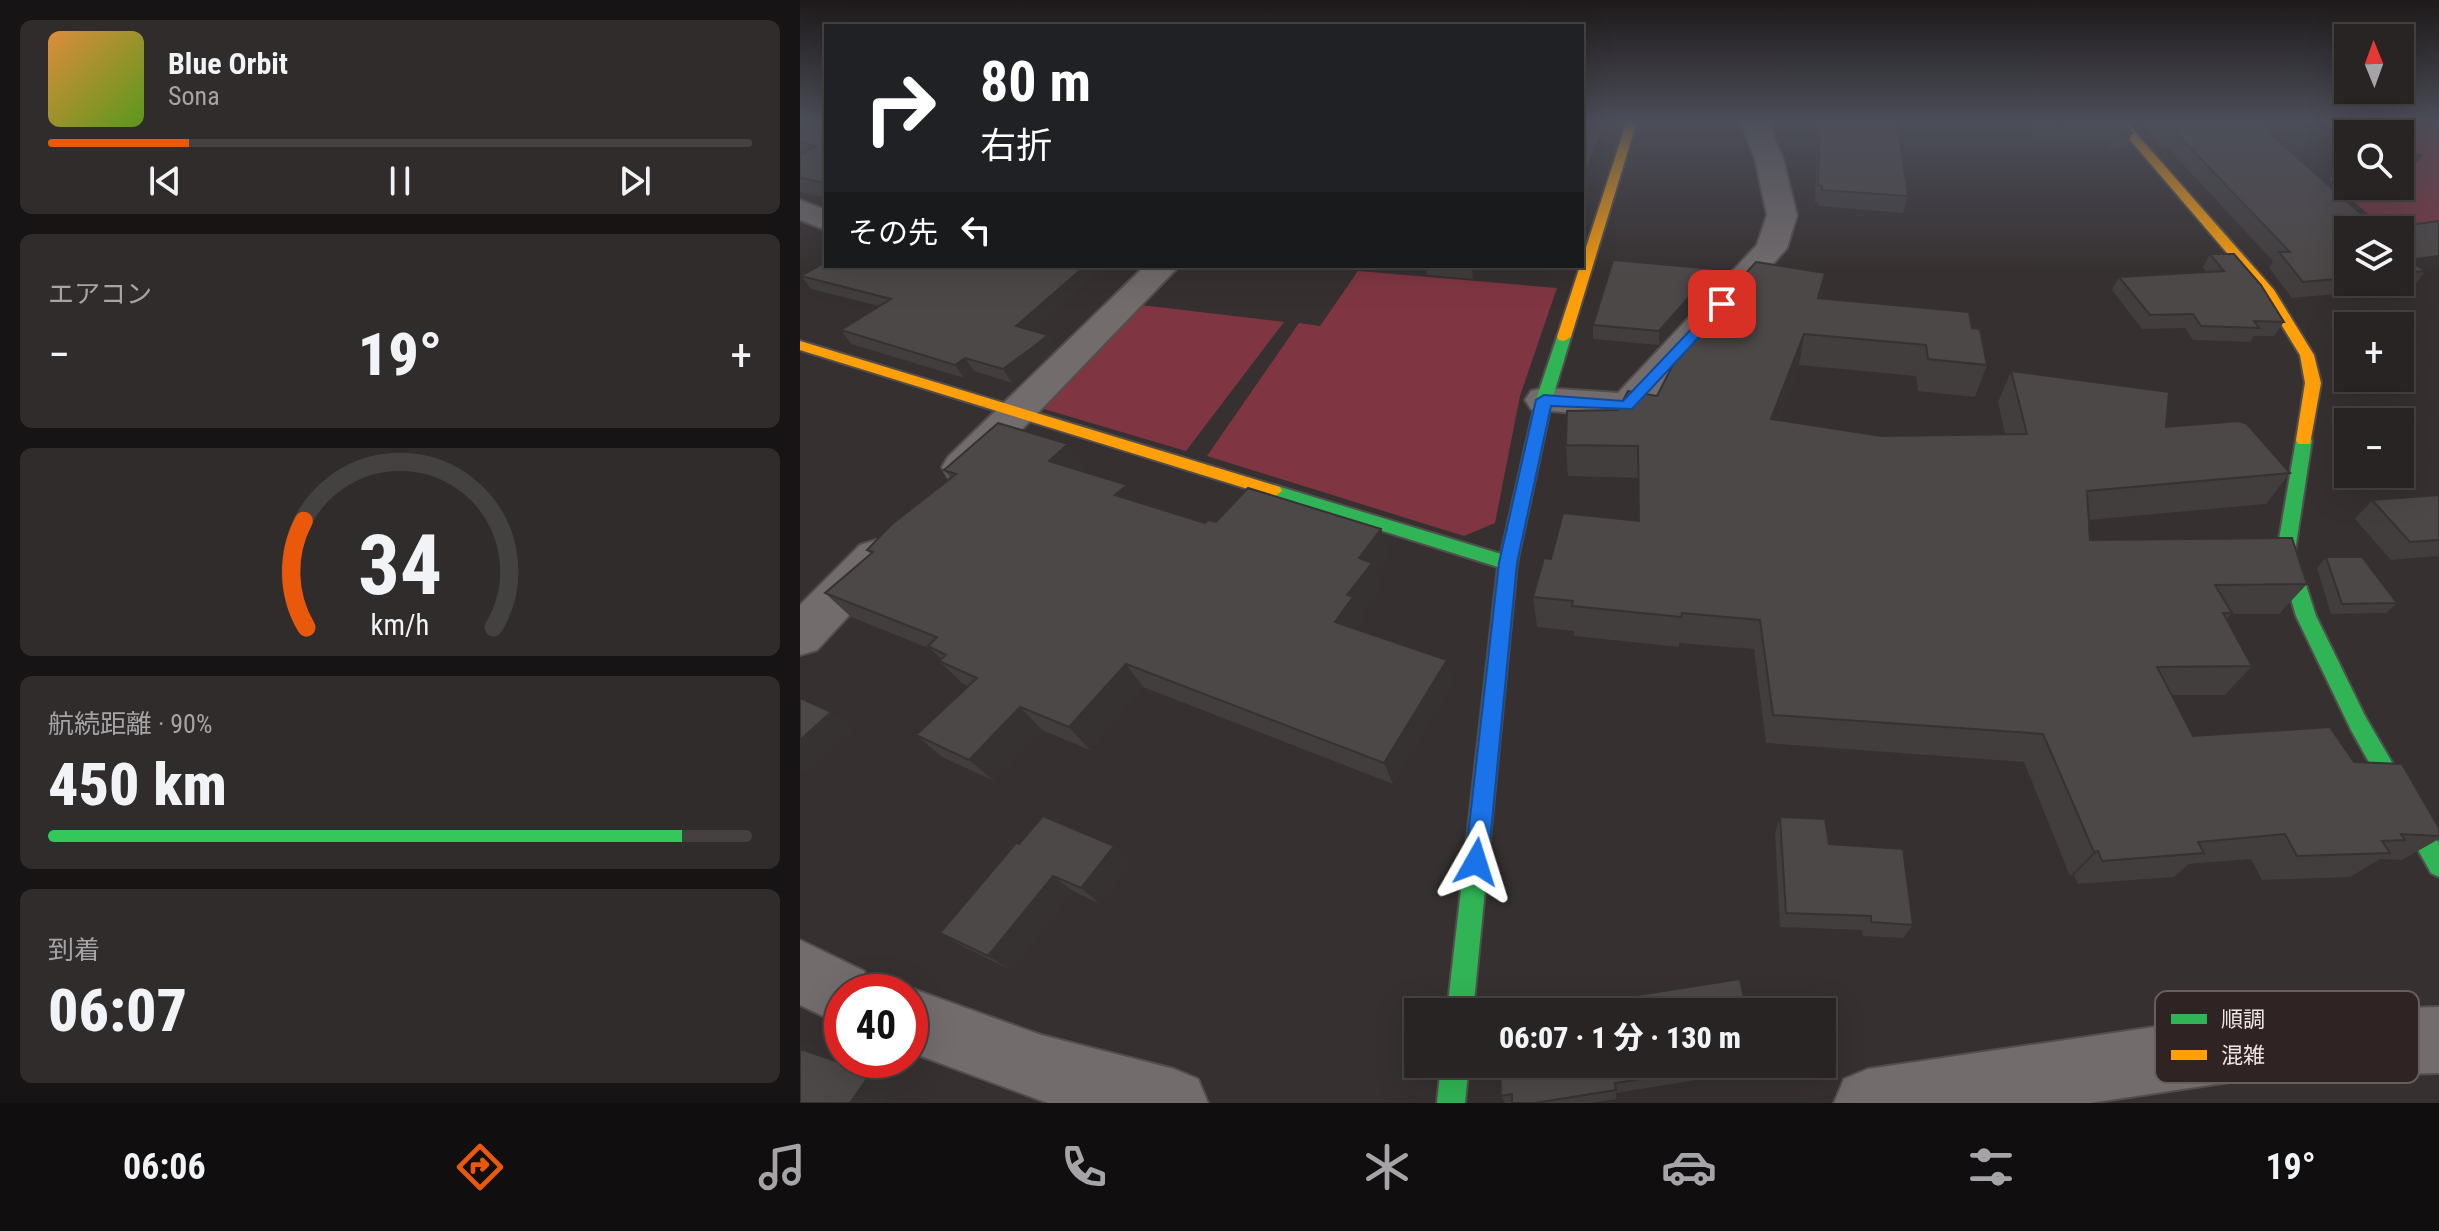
<!DOCTYPE html>
<html lang="ja">
<head>
<meta charset="utf-8">
<style>
  body { margin:0; font-family:"Roboto Condensed","Noto Sans JP",sans-serif; background:#302c2c; color:#f1f3f6; height:100vh; display:flex; flex-direction:column; font-size:30px; white-space:nowrap }
  * { box-sizing:border-box; margin:0 }
  p { font-size:26px; color:#a5a4a6 }
  .icon { flex:none; width:44px; height:44px; fill:none; stroke:currentColor; stroke-width:2; stroke-linecap:round; stroke-linejoin:round }
  .map { position:relative; flex:1; overflow:hidden }
  .details { display:flex; flex-direction:column; gap:20px; padding:20px; background:#161414; width:800px }
  .details>* { flex:none }
  .top-card { position:absolute; left:24px; top:24px; width:760px; height:244px; border-radius:0px; box-shadow:0 8px 32px #0002,0 0 0 2px #444141; background:#202124; color:#fff; overflow:hidden }
  .needle { width:52px; rotate:359deg }
  .buttons { position:absolute; left:1534px; top:24px; display:grid; gap:16px }
  .buttons a { display:grid; place-items:center; width:80px; height:80px; border-radius:0px; background:#282424; box-shadow:0 8px 32px #0002,0 0 0 2px #444141; font-size:40px }
  .speed { position:absolute; left:24px; top:974px; display:flex; gap:16px; font-size:40px; font-weight:700; text-align:center }
  .speed>* { display:grid; place-content:center; width:104px; height:104px; border-radius:50%; background:#282424; box-shadow:0 8px 32px #0002,0 0 0 2px #444141; line-height:1 }
  .speed .limit { border:12px solid #d22; background:#fff; color:#111 }
  .pin { position:absolute; display:grid; place-items:center; width:68px; height:68px; color:#fff; margin:-34px; border-radius:16px; box-shadow:0 4px 12px #0006 }
  .me { position:absolute; width:88px; margin:-44px; rotate:6deg; stroke-linejoin:round; filter:drop-shadow(0 0 6px #0008) }
  .turn { display:flex; align-items:center; gap:28px; height:168px; padding:0 24px; font-size:36px }
  .turn .icon { width:104px; height:104px; stroke-width:2.5 }
  .turn b { display:block; font-size:56px; line-height:68px }
  .then { display:flex; align-items:center; height:76px; padding:0 24px; background:#0003; gap:16px; font-size:30px }
  .big { font-size:60px; font-weight:800; line-height:1.1 }
  .details .tile { flex:1; display:flex; flex-direction:column; justify-content:center; gap:12px; min-width:0; padding:0 28px; border-radius:12px; background:#302c2c }
  .details .dial { align-items:center; gap:0 }
  .dial svg { height:208px; overflow:visible; fill:none; stroke:#444141; stroke-width:7; stroke-linecap:round; text-anchor:middle }
  .dial text { fill:#f1f3f6; stroke:none }
  .song { display:flex; align-items:center; gap:24px }
  .cover { width:96px; height:96px; border-radius:12px; background:linear-gradient(135deg,hsl(30 70% 55%),hsl(90 70% 35%)) }
  .played { height:8px; border-radius:4px; background:linear-gradient(90deg,#ea580c 20%,#444141 20%) }
  .keys { display:flex; justify-content:space-around; direction:ltr }
  .heat { display:flex; justify-content:space-between; align-items:center; font-size:44px; direction:ltr }
  .charge { height:12px; border-radius:6px; background:linear-gradient(90deg,#34c759 90%,#444141 0) }
  .trip { position:absolute; left:604px; top:998px; width:432px; height:80px; border-radius:0px; background:#282424; box-shadow:0 8px 32px #0002,0 0 0 2px #444141; font-weight:800; line-height:80px; text-align:center }
  .tab-bar { display:flex; height:128px; justify-content:space-around; align-items:center; background:#100e0e; color:#a5a4a6 }
  .tab-bar .icon { width:56px; height:56px }
  .tab-bar .current { color:#ea580c }
  .tab-bar b { font-size:36px; color:#f1f3f6 }
  main { display:flex; flex:1; min-height:0 }
  .map>svg:first-child { display:block }
  .green { fill:#7f3642 }
  .lines { fill:none; stroke-linecap:round; stroke-linejoin:round }
  .street-casing { stroke:#534e4e; stroke-width:4 }
  .fast-casing { stroke:#534e4e; stroke-width:4 }
  .slow-casing { stroke:#534e4e; stroke-width:4 }
  .street { fill:#726c6d; fill-rule:evenodd }
  .fast { fill:#30b455; fill-rule:evenodd }
  .slow { fill:#ff9f0a; fill-rule:evenodd }
  .wall { fill:#423e3e; fill-rule:evenodd }
  .shaded-wall { fill:#363232 }
  .building { fill:#4d4848; stroke:#363232; stroke-width:2 }
  .route { fill:#1a73e8; stroke:#114b97; stroke-width:2 }
  .key { fill:#2f2324; stroke:#685d5e; stroke-width:2 }
  .key-label { font-size:22px; fill:#ede5e5 }
</style>
</head>
<body>
<main>
<section class="details">
<div class="tile">
<div class="song"><i class="cover"></i><div><b>Blue Orbit</b><p>Sona</p></div></div>
<div class="played"></div>
<div class="keys"><svg class="icon" aria-label="previous" viewBox="0 0 24 24"><path d="M18 5L8 12l10 7zM5 5v14"/></svg><svg class="icon" aria-label="pause" viewBox="0 0 24 24"><path d="M8 5v14M16 5v14"/></svg><svg class="icon" aria-label="next" viewBox="0 0 24 24"><path d="M6 5l10 7-10 7zM19 5v14"/></svg></div>
</div>
<div class="tile"><p>エアコン</p>
<div class="heat"><a>−</a><b class="big">19°</b><a>+</a></div>
</div>
<div class="tile dial"><svg viewBox="0 0 100 80">
<path d="M14 69A42 42 0 1 1 86 69"/>
<path d="M14 69A42 42 0 0 1 13 28" stroke="#ea580c"/>
<text x="50" y="56" font-size="32" font-weight="700">34</text>
<text x="50" y="72" font-size="11">km/h</text>
</svg></div>
<div class="tile"><p>航続距離 · 90%</p><b class="big">450 km</b><div class="charge"></div></div>
<div class="tile"><p>到着</p><b class="big">06:07</b></div>
</section>
<div class="map">
<svg width="1639" height="1103" viewBox="0 0 1639 1103">
  <rect width="100%" height="100%" fill="#363030"/>
  <path class="green" d="M1517,121H1639V251L1600,230H1589L1575,221L1530,179L1538,170L1548,169V186H1600V167H1612L1623,155L1600,146V134H1549Z
    M558,271L757,288L720,396L695,523L664,536L407,456L499,323L520,326Z
    M341,305L484,322L386,451L244,409V401Z"/>
  <g class="lines">
    <g class="street-casing">
      <path id="street" d="M941,121H967L983,159L997,215L987,248L840,415L827,418L731,409L725,400L731,391L744,388L818,393L957,245L967,215L955,159Z
        M0,200L26,210V230L0,220Z
        M345,266H379L176,477L162,481L148,477L142,467L148,457Z
        M76,540L92,545L98,557L92,569L17,650L0,655V605L60,545Z
        M0,940L64,971L73,992H42V1025L0,1005Z
        M110,988L241,1035L374,1069L398,1079L408,1103H248L110,1052V992H100Z
        M1639,1007V1073L1456,1078L1290,1103H1034L1044,1079L1068,1069L1456,1012Z"/>
    </g>
    <g class="fast-casing">
      <path id="fast" d="M764,333L771,337L752,400L717,563L673,1012H647L698,567L468,495L466,491L474,485L701,554L736,400L757,337Z
        M1504,435L1512,440L1495,551L1516,616L1565,716L1639,843V877L1631,873L1551,730L1496,616L1477,551L1496,440Z
        M641,1064H669L665,1103H637Z"/>
    </g>
    <g class="slow-casing">
      <path id="slow" d="M827,121H837L771,337L764,341L759,340L757,337Z
        M1314,121H1325L1474,290L1514,355L1521,383L1510,444H1498L1496,440L1505,383L1500,355L1463,295Z
        M0,341L480,487L482,491L474,497L0,350Z"/>
    </g>
    <use href="#street" class="street"/>
    <use href="#fast" class="fast"/>
    <use href="#slow" class="slow"/>
  </g>
  <path class="wall" d="M26,121V197L0,192V142Z
    M1019,121L1108,196L1103,213L1019,206V203L1015,202L1017,134Z
    M1227,121H1323L1332,133L1326,148L1311,149L1301,139L1234,142Z
    M1337,121H1456L1578,229L1639,221V270L1625,272L1613,287L1492,298L1469,268L1473,261L1367,147H1360ZM1548,230H1600V282H1548Z
    M1410,254L1484,322L1474,336H1454L1450,342L1393,340L1385,328L1342,329L1312,290L1319,277L1406,272L1403,267Z
    M626,266H679L673,279L627,275Z
    M914,269L913,283L859,345L793,339V325Z
    M1025,273L1020,298L1172,328L1187,365L1175,397L1118,391L1116,376L999,365L978,420L1081,436L1205,434L1198,402L1211,371L1490,473L1466,504L1289,520L1290,540L1507,584L1479,614H1431L1427,619L1452,666L1425,695H1371L1393,736L1554,762L1639,828V839L1602,860L1580,859L1550,877L1462,880L1451,859L1389,864L1374,877L1278,884L1274,875L1270,876L1224,762L966,743L954,649L879,643V647L774,636V631L737,627L733,597L751,559L838,521V478L768,476L766,445L818,410L857,396Z
    M1,276L233,331L248,335L255,348L245,358L212,383L174,371L164,378L51,344L41,330L79,306L11,289Z
    M268,444L284,469L282,471L337,502L405,523L416,522L581,529L589,554L575,573L580,587L560,615L562,621L556,629L653,684L593,784L343,687L290,750L242,730L194,781L142,757L116,735L168,686L163,684L139,661L141,659L131,649L51,617L25,593L71,554L67,550L150,478L144,470Z
    M1639,495V558L1636,556L1591,560L1555,519L1572,500Z
    M1526,557L1597,603L1586,613L1531,614L1517,568Z
    M980,817L1029,844L1113,925L1103,938L1063,936L1062,930L980,927L975,833Z
    M219,844L314,846L331,862L300,904L273,891L211,970L164,947L140,933Z
    M700,1064H956L952,1071L816,1093V1099L791,1103H705L701,1096Z"/>
  <path class="shaded-wall" d="M807,121H811V126L782,195V181Z
    M789,182V196L782,216V201Z
    M1639,256V270L1625,272L1626,271L1608,260Z
    M285,266H306L224,339L216,326Z
    M671,266H679L673,279Z
    M914,269L913,283L859,345V331Z
    M1004,334L999,365L966,450L971,419Z
    M248,335L255,348L245,358L212,383L203,369Z
    M165,358L174,371L164,378L155,365Z
    M268,444L284,469L265,486L249,461Z
    M327,485L341,510L315,495Z
    M581,529L589,554L575,573L580,587L560,615L562,621L545,646L535,622L547,595L559,558Z
    M647,660L653,684L593,784L584,763Z
    M326,664L343,687L290,750L269,727Z
    M220,707L242,730L194,781L169,760Z
    M31,712L55,730L6,776L0,772V740Z
    M314,846L331,862L300,904L281,888Z
    M1298,851L1274,875L1270,876L1294,852Z
    M253,876L273,891L211,970L188,956Z
    M0,1041L15,1046L10,1052L98,1082L84,1103H50L0,1049Z"/>
  <path class="building" d="M18,121H26V183L0,178V154L16,146L0,142V127Z
    M782,121H807L782,181Z
    M1020,121H1097L1108,196L1022,190V186L1018,185Z
    M1238,121H1323L1332,133H1317L1308,124L1240,127Z
    M1358,121H1456L1578,229L1639,221V256L1608,260L1626,271L1600,273V230H1548V278L1503,282L1479,252H1490L1374,131L1367,132Z
    M782,182H789L782,201Z
    M1410,254H1434L1461,285L1484,322L1454,321L1459,328L1401,326L1393,314L1350,315L1319,277L1424,271Z
    M813,260L914,269L859,331L793,325Z
    M26,262V266H285L216,326L248,335L237,344L203,369L165,358L155,365L41,330L91,299L1,276Z
    M956,262L1025,273L1018,298L1169,312L1172,328L1180,329L1187,365L1128,359L1126,345L1004,334L971,419L1081,436L1227,434L1211,371L1369,392L1366,427L1439,421L1447,424L1490,473L1287,491L1290,540L1492,538L1507,584L1415,585L1432,613H1423L1452,666L1357,667L1393,736L1530,727L1554,762L1602,764L1639,828V836L1601,834L1605,840L1582,841L1590,853L1497,856L1485,834L1398,842L1404,853L1302,861L1298,851L1294,852L1243,734L973,715L960,620L882,613L881,617L772,606L773,601L733,597L744,558L751,559L763,513L839,521L838,446L766,445L767,411L818,410L828,391L857,396L887,337Z
    M198,423L268,444L249,461L327,485L315,495L405,523L408,520L416,522L448,488L581,529L559,558L572,563L547,595L553,597L535,622L647,660L584,763L326,664L269,727L220,707L169,760L116,735L177,678L139,661L146,655L128,646L137,637L25,593L73,552L67,550L92,524L156,474L144,470Z
    M1639,495V540L1610,542L1572,500Z
    M1526,557H1562L1597,603L1542,604Z
    M0,698L31,712L0,740Z
    M243,816L314,846L281,888L253,876L188,956L140,933L216,843L219,844Z
    M980,817L1025,819L1029,844L1103,849L1113,925L1071,922V916L986,913Z
    M940,979L947,1012H730Z
    M0,1049L71,1073L50,1103H0Z
    M700,1064H939L815,1083L816,1090L735,1103H712V1094L701,1096Z"/>
  <linearGradient id="sky" x2="0" y2="1"><stop stop-color="#1e1a1a"/><stop offset="0.44" stop-color="#4c4e59"/><stop offset="1" stop-color="#4c4e59" stop-opacity="0"/></linearGradient>
  <rect width="1639" height="276" fill="url(#sky)"/>
  <path class="route" d="M922,300L927,301V307L832,409L751,406L717,563L688,862L685,871L676,874L668,871L665,862L699,563L736,400L744,395L823,401L918,301Z"/>
  <rect x="1355" y="991" width="264" height="92" rx="12" class="key"/>
  <rect x="1371" y="1014" width="36" height="10" fill="#30b455"/>
  <rect x="1371" y="1050" width="36" height="10" fill="#ff9f0a"/>
  <g class="key-label">
    <text x="1421" y="1027">順調</text>
    <text x="1421" y="1063">混雑</text>
  </g>
</svg>
<div class="buttons">
<a><svg class="needle" viewBox="-14 -14 28 28"><path d="M0-13l5 13h-10z" fill="#e53935"/><path d="M0 13l5-13h-10z" fill="#a5a4a6"/></svg></a>
<a><svg class="icon" aria-label="search" viewBox="0 0 24 24"><circle cx="10" cy="10" r="6"/><path d="M15 15l6 6"/></svg></a>
<a><svg class="icon" aria-label="layers" viewBox="0 0 24 24"><path d="M12 4l9 5-9 5-9-5zM3 14l9 5 9-5"/></svg></a>
<a>+</a>
<a>−</a>
</div>
<div class="speed"><div class="limit">40</div></div>
<div class="pin" style="left:922px;top:304px;background:#d93025"><svg class="icon" aria-label="arrive" viewBox="0 0 24 24"><path d="M6 21V4h12l-3 4 3 4H6"/></svg></div>
<svg class="me" style="left:676px;top:862px" viewBox="-20 -20 40 40"><path d="M0-17L14 15 0 8-14 15z" fill="#1a73e8" stroke="#fff" stroke-width="4"/></svg>
<div class="trip">06:07 · 1 分 · 130 m</div>
<div class="top-card">
<div class="turn"><svg class="icon" aria-label="right" viewBox="0 0 24 24"><path d="M7 20v-9h11M14 6l5 5-5 5"/></svg><div><b>80 m</b>右折</div></div>
<div class="then">その先<svg class="icon" aria-label="left" viewBox="0 0 24 24"><path d="M17 20v-9H6M10 6l-5 5 5 5"/></svg></div>
</div>
</div>
</main>
<nav class="tab-bar">
<b>06:06</b>
<svg class="icon current" aria-label="directions" viewBox="0 0 24 24"><path d="M12 3l9 9-9 9-9-9zM9 14v-3h6M13 9l2 2-2 2"/></svg>
<svg class="icon" aria-label="music" viewBox="0 0 24 24"><path d="M9 18V5l10-2v13"/><circle cx="6" cy="18" r="3"/><circle cx="16" cy="16" r="3"/></svg>
<svg class="icon" aria-label="phone" viewBox="0 0 24 24"><path d="M5 4h4l2 5-3 2q2 4 5 5l2-3 5 2v4C11 20 4 13 5 4z"/></svg>
<svg class="icon" aria-label="climate" viewBox="0 0 24 24"><path d="M12 3v18M4 7l16 10M4 17L20 7"/></svg>
<svg class="icon" aria-label="car" viewBox="0 0 24 24"><path d="M5 17H2v-5l4-1 3-4h7l3 4 3 1v5h-3M9 17h6M6 11h13"/><circle cx="7" cy="17" r="2"/><circle cx="17" cy="17" r="2"/></svg>
<svg class="icon" aria-label="filters" viewBox="0 0 24 24"><path d="M4 7h16M4 17h16"/><circle cx="9" cy="7" r="2"/><circle cx="15" cy="17" r="2"/></svg>
<b>19°</b>
</nav>
</body>
</html>
